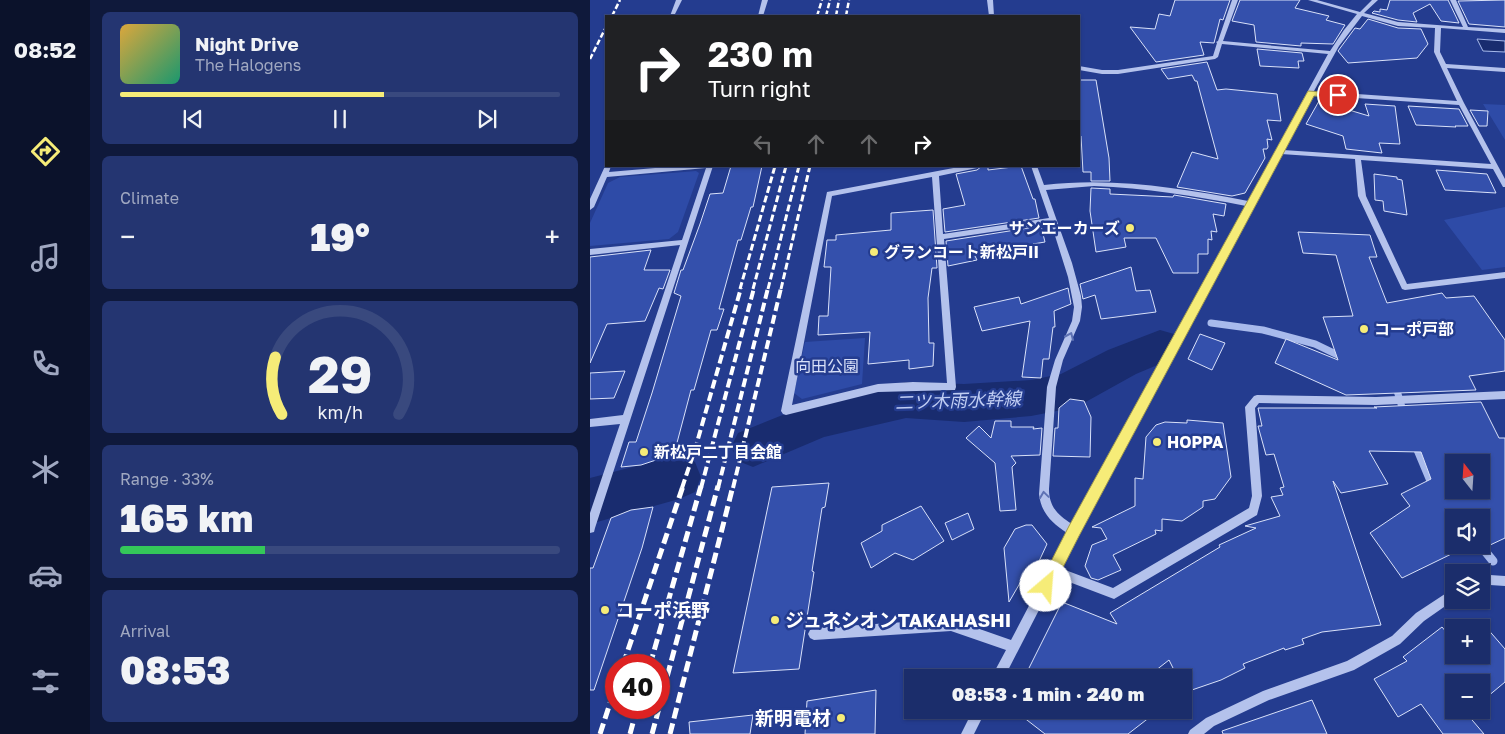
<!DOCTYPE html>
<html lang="en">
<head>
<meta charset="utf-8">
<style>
  body { margin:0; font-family:"Golos Text","Noto Sans JP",sans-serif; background:#243571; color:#f1f3f6; height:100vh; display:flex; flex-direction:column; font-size:19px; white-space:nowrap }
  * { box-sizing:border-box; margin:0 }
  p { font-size:16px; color:#a0a8c1 }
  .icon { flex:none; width:28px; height:28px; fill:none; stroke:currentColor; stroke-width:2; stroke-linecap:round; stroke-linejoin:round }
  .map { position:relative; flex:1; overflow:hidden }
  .panel { display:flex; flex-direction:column; gap:12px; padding:12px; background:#0f193b; width:500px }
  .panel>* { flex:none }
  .guide { position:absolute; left:15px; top:15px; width:475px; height:152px; border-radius:0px; box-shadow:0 1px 4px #0004,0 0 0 1px #39497e; background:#202124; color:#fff; overflow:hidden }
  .needle { width:32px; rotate:343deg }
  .fabs { position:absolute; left:855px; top:454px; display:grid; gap:10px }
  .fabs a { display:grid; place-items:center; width:45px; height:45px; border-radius:0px; background:#1b2d6b; box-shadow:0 1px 4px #0004,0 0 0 1px #39497e; font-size:25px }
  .speed { position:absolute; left:15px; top:654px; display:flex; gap:10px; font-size:25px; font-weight:700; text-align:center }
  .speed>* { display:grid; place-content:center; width:65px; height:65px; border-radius:50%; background:#1b2d6b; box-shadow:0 1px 4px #0004,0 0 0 1px #39497e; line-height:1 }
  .speed .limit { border:8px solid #d22; background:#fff; color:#111 }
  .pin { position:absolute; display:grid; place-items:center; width:42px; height:42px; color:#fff; margin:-21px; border:2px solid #fff; border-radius:50%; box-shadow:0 1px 5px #0007 }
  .me { position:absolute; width:55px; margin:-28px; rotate:27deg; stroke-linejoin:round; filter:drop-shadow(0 0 4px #0008) }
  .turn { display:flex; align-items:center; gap:18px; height:105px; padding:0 20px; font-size:22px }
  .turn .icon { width:65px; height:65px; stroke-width:2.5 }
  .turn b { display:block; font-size:35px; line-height:42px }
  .lanes { display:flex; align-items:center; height:48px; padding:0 20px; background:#0003; justify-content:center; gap:25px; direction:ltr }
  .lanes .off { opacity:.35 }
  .big { font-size:38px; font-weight:800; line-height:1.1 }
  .panel .tile { flex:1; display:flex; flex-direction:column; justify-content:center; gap:8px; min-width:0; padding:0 18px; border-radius:8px; background:#243571 }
  .panel .dial { align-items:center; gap:0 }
  .dial svg { height:130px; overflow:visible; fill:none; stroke:#39497e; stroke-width:7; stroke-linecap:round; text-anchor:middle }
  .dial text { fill:#f1f3f6; stroke:none }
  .song { display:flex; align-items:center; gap:15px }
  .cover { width:60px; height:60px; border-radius:8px; background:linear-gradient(135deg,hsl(40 70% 55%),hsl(160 70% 35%)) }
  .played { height:5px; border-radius:2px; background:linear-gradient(90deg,#f6ec78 60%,#39497e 60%) }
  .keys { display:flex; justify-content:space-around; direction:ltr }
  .heat { display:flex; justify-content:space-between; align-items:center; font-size:28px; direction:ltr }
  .charge { height:8px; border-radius:4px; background:linear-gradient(90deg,#34c759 33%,#39497e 0) }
  .trip { position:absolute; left:314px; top:669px; width:288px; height:50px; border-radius:0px; background:#1b2d6b; box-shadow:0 1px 4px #0004,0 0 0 1px #39497e; font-weight:800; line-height:50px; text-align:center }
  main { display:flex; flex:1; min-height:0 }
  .menu { display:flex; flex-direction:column; width:90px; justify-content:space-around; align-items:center; background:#0b122b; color:#a0a8c1 }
  .menu .icon { width:35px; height:35px }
  .menu .current { color:#f6ec78 }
  .menu b { font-size:22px; color:#f1f3f6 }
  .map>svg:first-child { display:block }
  .green { fill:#2e4ba7 }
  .water { fill:#192c6f; stroke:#a8baec }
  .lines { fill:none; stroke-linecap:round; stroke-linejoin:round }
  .stream-far1 { stroke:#a8baec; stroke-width:7 }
  .stream { stroke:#a8baec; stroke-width:9 }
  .river { fill:#192c6f; fill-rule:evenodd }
  .building { fill:#3450ac; stroke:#d9e1f9; fill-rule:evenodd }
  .minor { fill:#b4c2ec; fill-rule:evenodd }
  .rail-far3 { stroke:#fff; stroke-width:2.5; stroke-dasharray:5.5 2.5; stroke-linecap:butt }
  .rail-far2 { stroke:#fff; stroke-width:3; stroke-dasharray:7 3; stroke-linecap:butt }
  .rail-far1 { stroke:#fff; stroke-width:4; stroke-dasharray:9 4; stroke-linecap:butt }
  .rail { stroke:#fff; stroke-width:5; stroke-dasharray:11 5; stroke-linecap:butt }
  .oneway { stroke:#5e72b4 }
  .route { fill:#f6ec78; stroke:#a0994e }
  .poi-dot { fill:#f6ec78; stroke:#243c8f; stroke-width:2 }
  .labels { text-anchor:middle; stroke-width:5; stroke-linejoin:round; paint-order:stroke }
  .poi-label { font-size:16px; font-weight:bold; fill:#fff; stroke:#243c8f; text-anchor:start }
  .park-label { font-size:16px; fill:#d9e1f9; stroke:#243c8f }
  .water-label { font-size:18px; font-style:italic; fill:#c0cdf3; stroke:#243c8f }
  .near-poi-label { font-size:19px; font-weight:bold; fill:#fff; stroke:#243c8f; text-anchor:start }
</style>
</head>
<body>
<main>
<nav class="menu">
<b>08:52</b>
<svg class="icon current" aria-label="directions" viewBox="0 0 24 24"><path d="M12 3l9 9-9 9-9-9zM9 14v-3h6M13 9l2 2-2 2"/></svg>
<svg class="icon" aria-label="music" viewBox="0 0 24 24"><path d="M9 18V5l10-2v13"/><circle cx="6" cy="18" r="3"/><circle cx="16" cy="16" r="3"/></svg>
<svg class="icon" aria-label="phone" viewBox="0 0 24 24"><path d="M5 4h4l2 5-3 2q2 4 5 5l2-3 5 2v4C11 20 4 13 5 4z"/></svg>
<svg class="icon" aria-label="climate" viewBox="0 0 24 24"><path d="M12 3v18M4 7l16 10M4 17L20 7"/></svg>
<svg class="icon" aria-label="car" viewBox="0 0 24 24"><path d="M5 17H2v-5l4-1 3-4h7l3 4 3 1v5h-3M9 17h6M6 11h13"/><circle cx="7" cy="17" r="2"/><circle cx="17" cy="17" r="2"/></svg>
<svg class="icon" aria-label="filters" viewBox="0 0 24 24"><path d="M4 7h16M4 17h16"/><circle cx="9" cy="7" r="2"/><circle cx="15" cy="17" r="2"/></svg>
</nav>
<section class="panel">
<div class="tile">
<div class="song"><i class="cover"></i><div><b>Night Drive</b><p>The Halogens</p></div></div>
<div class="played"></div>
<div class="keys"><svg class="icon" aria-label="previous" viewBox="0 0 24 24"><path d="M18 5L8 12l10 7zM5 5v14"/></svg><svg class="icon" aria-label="pause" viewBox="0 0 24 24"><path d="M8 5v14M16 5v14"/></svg><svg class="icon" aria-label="next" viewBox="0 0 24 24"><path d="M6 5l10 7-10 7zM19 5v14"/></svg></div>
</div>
<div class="tile"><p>Climate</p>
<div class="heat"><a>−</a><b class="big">19°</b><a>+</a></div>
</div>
<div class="tile dial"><svg viewBox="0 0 100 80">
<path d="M14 69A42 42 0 1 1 86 69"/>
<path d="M14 69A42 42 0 0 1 10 34" stroke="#f6ec78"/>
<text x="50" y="56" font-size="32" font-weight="700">29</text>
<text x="50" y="72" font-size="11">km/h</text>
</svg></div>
<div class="tile"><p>Range · 33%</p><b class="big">165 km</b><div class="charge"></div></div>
<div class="tile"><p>Arrival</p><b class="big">08:53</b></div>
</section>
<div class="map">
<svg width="915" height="734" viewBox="0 0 915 734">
  <rect width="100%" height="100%" fill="#243c8f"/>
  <path class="green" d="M893,104L915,105V140Z
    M106,171L109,173L88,232L79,239L0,246V223L18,183L30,177Z
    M915,207V267L892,270L854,220Z
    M275,338L272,384L212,399L204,393L215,342Z"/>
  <path class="water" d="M887,39L915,41V52L893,51Z"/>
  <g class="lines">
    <path class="stream-far1" d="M621,323L673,330L725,344L754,358
      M805,384L814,414
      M824,443L842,486"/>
    <path class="stream" d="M890,545L903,561"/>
    <path class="river" d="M570,330L584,334L590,346L584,358L546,374L492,404L477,409L441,416L374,422L316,418L234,437L163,467L148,461L141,447L148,433L230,400L316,382L374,384L441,380L471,374L518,350Z
      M89,455L105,462L111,477L105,492L89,499L0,524V478Z"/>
  </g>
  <path class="building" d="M585,0H640L633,20L630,19L624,43L610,42L614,55L566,62L540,27L565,29L569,14L580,16Z
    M650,0H710L705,8L739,16L736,20L755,25L743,44L711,43V46L666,42L664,25L642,21Z
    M800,0H858L869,23L851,21L840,4L823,13L827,22L808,20L782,13L784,11L790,12V9L797,10Z
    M915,0V27L879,24L868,1Z
    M778,19L808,28L831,29L838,44L827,58L758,63L748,51L765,28L770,29Z
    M667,49L712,53L714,61H708L709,68L670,66Z
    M617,62L627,90L636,89L687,94L691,121L677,120L682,140L677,139L678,147L677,149H673L675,158L655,193L642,196L587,187L602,152L628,159L607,81H605L602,75L578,79L571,69Z
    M489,80H506L519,158L520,181H501V172H493L491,136H489Z
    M729,101L779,116L775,104L805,106L810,144L789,143L792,153L756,149L753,136L716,124Z
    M818,106L869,109L878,126H865L866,127L826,125Z
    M880,110L898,111L897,126H889Z
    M141,166H172L163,207H161L151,240H148L129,309H134L127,330H121L104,390H101L84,454L51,465L31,467L39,442H46L62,393L91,296L84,293L91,270H93L110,224L120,194L133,193Z
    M392,166H398V170L431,166L443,199H445L449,218L355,232L353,209L375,205L366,174L387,170Z
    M846,170L897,174L906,193L855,190Z
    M784,174L807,177V179L812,180L817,215L794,211L793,201L785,200Z
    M501,188L520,189V194L583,197L584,195L636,204L634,216L623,214L627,232L621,231L622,240L618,239V254H608V273H583L566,238H534L536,247L506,252L500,211Z
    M343,210L347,268H342L338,298L339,343H344L343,366L319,369V360L278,364L280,332L228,335L229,316H238L241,267H234L237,240H246V235L301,230V213Z
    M451,226L455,242L443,244L444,246L389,253V255L385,256L387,260L358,266L356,241Z
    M708,232L780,235L787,257H779L797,303L852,293L856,298L884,296L915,340V371L879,376L886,390L756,395L685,363L696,339L748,360L733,317L763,316L746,255L713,253Z
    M61,250L54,270H80L73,289L69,288L55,321L17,324L0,363V257Z
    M541,267L546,291L560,290L566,312L511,319L505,295L493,299L490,284Z
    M478,288L481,304L464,311L465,327H463L459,359H453L451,378L432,377L440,321L392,331L384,307L429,297L431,304Z
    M610,334L635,343L622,370L598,359Z
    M35,371L24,398L0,399V373Z
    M480,399L494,401L501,417L500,457L463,456L465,428H468L469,408Z
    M891,402L909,438H915V538L898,546L891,539V518H864V545H880L812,578L780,533L820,506L811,494L841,479L831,452L779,451L798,484L751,493L743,481L791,625L732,632L712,639L714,644L695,650L694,648L653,664L655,668L631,680L596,692L592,686V678H588L579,660L556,678H434L472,602L527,624L520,613L630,547L629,545L666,528L655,526L690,516L681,497L693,495L690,488L694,487L684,454L676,455L668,426H672L668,408H787L784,407ZM864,462H891V490H864Z
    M597,420L633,423L641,477L625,499L613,501V507L592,521L572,519V531L565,530L566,534L523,555L531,570L508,580L501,578L495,566L502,545L517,539L511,528L502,527L545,506V478L553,479L556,437L566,425L575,422L597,423Z
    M405,421H421V427H444L443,429L452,428L450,455L421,456L426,463L422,467L426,510L410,511L405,463L376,438L389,426L401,438Z
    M239,483L235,507L232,508L222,571L224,572L209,669L143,673L182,487Z
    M331,506L354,541L323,560L305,553L281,568L271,543L292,531V525Z
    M63,507L52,548L4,690H0V568H3L21,518L41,510Z
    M378,513L384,529L362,540L355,523Z
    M436,525H442L457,544L438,585L433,578L419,602L414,548L425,529Z
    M889,619L915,649V682L891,702V682H864V710H882L877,714L894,734H853L831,704L808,717L784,679L817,661L813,657L852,627L862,639L864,638V655H891V628H878Z
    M286,690L285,734H215L217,701Z
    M722,700L737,734H633L632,731Z
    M424,710H561L557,713L560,717L538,734H455Z
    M163,715L160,734H100L99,722Z"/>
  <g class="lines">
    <path class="minor" d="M86,0H92L84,16H80Z
      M172,0H178L173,16H168Z
      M397,0H403L404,16H399Z
      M642,0H648L633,41L740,51L754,30L767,14L718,0H727L770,12L782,0H788L774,13L808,22L873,27L860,0H866L878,27L915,29V33L851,28L850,52L856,64L915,68V72L857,68L874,103L915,179V187H913L903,169L771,160L776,196L817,284L915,272V278L815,290L812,289L768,196L765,159L691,154L470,568L523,588L659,508L662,496L655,407L664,396L667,395L786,397L915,391V399L786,405L669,403L665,408L672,496L667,515L524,599L466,577L414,678H401L416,650L361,631L224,640L220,638L218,634L220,630L224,628L361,619L421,640L477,533C462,523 451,513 449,494L457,387L465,360L482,321L484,307L478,277L461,223L354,239L366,387L365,390L288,392L196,415L193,414L191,411L237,192L374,166H390L387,168L349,176L353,234L459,218L441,166H447L454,185C523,177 591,188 658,201L738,54L632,44L628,57L625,59L528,74H512L489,70V66L512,70H528L623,56L627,43L626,42L628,41ZM772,16L808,26L845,28L844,52L867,101L724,91L749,46ZM722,95L869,105L901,164L693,150ZM342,177L357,383L323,382L288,384L202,405L242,196ZM504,186C555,188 605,196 656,206L482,524C468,515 459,507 459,489L466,387L473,360L490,321L492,307L491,296L482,263L456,190Z
      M16,164V166H21L19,172L88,166H123L5,528L4,532L0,533V513L30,424L0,427V419L33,415L90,245L0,255V249L92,240L116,168L17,177L4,207L0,210V199Z
      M900,575L915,576V586L900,585L891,588V577Z
      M864,588V600L834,621L810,644L764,670L679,700L624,726L614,734H598L600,730L616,718L673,691L757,661L802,636L826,613Z
      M383,710H396L384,734H371Z"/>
    <path class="rail-far3" d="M22,16L30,0
      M227,16L232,0
      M236,16L240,0
      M246,16L249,0
      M256,16L259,0
      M0,59L16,27"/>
    <path class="rail-far2" d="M150,289L185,166
      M163,289L196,166
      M178,289L209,166
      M191,289L220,166"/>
    <path class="rail-far1" d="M92,488L106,446L151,288
      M111,488L164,288
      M128,488L178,288
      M143,488L191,288"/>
    <path class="rail" d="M33,665L93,486
      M60,665L111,486
      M69,707L128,486
      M10,734L26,685
      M40,734L47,708
      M62,734L69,708
      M80,734L143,486"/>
  </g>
  <defs><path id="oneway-chevron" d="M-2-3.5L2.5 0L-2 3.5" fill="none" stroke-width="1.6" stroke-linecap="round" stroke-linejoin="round" transform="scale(1.25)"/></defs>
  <g class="oneway">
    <use href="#oneway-chevron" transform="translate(480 336) rotate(-66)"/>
    <use href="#oneway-chevron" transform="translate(454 495) rotate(-98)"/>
  </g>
  <path class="route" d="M718,91L748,93L751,95L748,98L724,96L489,536L461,591L456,593L451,591L449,586L451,581L479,526Z"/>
  <g class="poi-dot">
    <circle cx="540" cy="228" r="5"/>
    <circle cx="284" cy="252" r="5"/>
    <circle cx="774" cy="329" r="5"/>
    <circle cx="567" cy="442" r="5"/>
    <circle cx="54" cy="452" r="5"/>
    <circle cx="15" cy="610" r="5"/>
    <circle cx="185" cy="620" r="5"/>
    <circle cx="251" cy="718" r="5"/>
  </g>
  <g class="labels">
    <g class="poi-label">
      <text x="530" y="234" text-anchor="end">サンエーカーズ</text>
      <text x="294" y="258">グランコート新松戸II</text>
      <text x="784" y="335">コーポ戸部</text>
      <text x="577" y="448">HOPPA</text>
      <text x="64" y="458">新松戸二丁目会館</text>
    </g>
    <g class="park-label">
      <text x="237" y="372">向田公園</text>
    </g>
    <g class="water-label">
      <text transform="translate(368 401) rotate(-2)" y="6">二ツ木雨水幹線</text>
    </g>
    <g class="near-poi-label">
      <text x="25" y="617">コーポ浜野</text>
      <text x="195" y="627">ジュネシオンTAKAHASHI</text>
      <text x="241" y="725" text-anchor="end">新明電材</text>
    </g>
  </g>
</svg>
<div class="fabs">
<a><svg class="needle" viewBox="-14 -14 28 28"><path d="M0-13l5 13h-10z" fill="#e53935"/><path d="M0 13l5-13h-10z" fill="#a0a8c1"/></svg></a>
<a><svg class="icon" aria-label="sound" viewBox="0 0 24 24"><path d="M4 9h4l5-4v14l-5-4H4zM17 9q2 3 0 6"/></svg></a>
<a><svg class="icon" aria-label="layers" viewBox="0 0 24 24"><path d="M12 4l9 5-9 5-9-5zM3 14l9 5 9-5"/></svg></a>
<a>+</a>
<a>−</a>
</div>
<div class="speed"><div class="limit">40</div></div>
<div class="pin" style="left:748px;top:95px;background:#d93025"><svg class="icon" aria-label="arrive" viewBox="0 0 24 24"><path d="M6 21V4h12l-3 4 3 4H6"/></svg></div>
<svg class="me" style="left:456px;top:586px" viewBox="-20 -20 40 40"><circle r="19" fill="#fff"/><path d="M0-13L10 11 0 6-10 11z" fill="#f6ec78"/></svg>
<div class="trip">08:53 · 1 min · 240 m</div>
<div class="guide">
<div class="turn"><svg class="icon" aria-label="right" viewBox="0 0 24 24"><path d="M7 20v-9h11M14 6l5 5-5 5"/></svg><div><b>230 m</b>Turn right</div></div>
<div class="lanes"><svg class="icon off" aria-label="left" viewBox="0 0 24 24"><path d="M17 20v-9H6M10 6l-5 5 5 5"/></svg><svg class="icon off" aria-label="ahead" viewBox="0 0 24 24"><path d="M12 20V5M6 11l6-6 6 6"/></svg><svg class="icon off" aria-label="ahead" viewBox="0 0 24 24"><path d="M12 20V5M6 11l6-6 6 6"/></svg><svg class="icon" aria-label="right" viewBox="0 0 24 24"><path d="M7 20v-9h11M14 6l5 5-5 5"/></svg></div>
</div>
</div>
</main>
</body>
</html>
